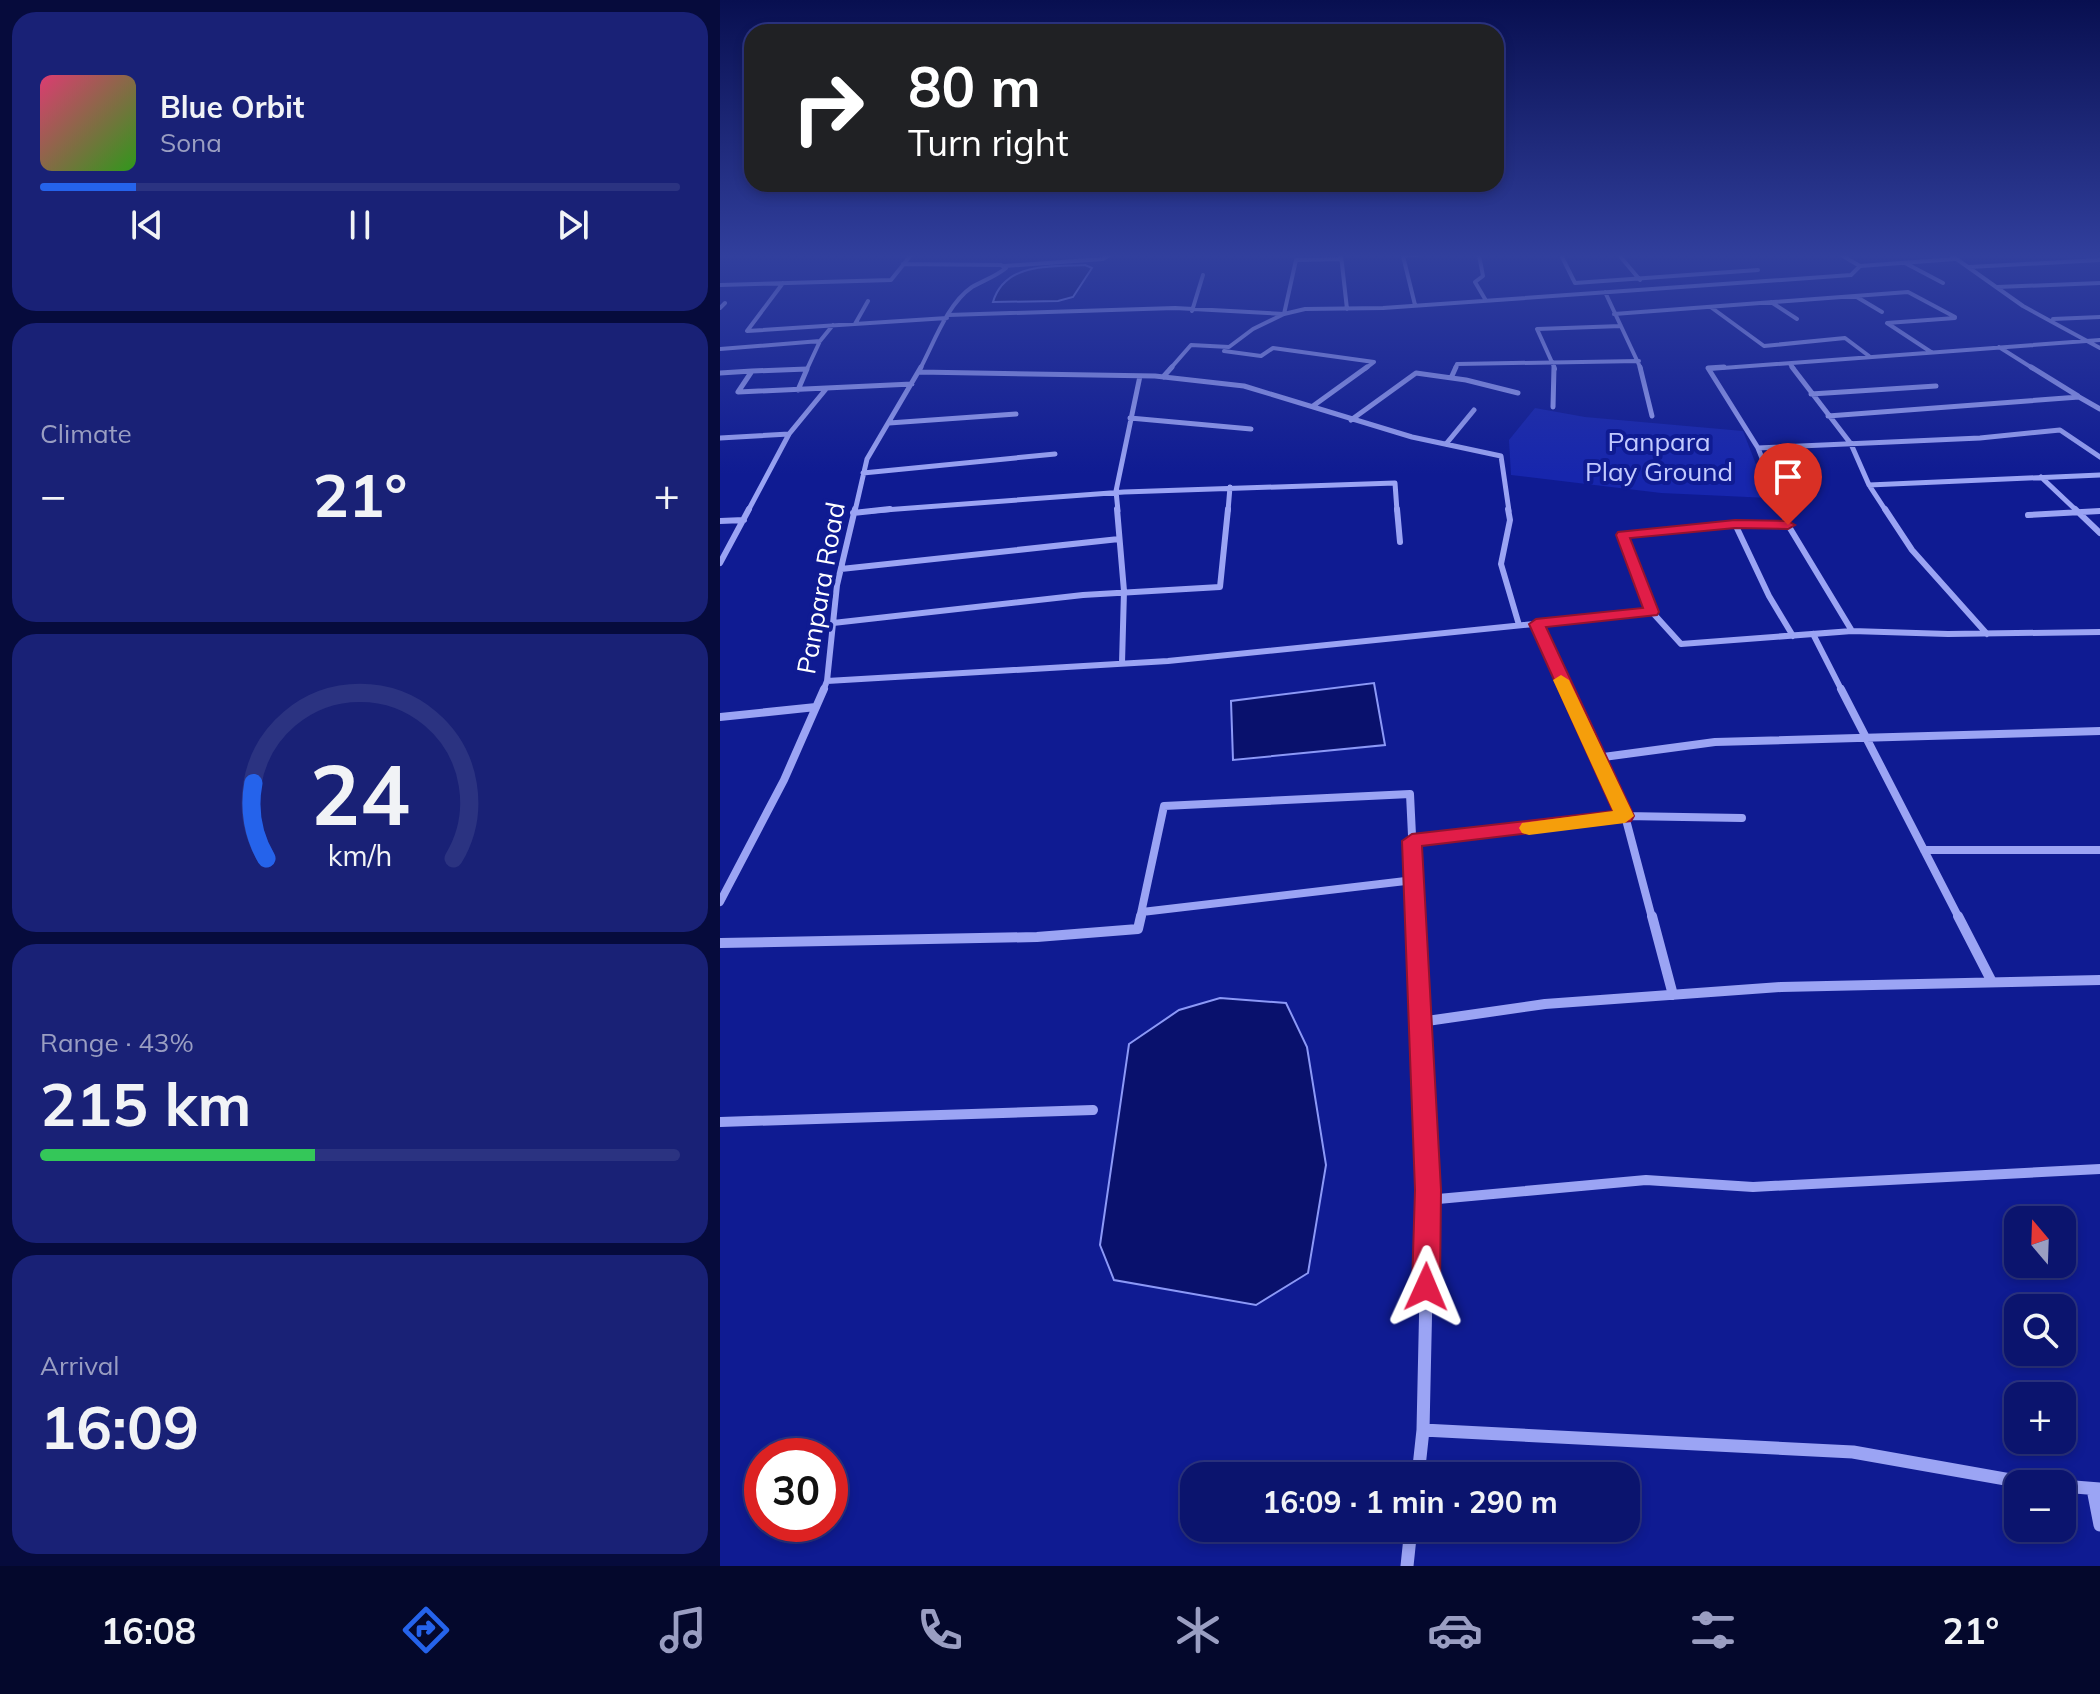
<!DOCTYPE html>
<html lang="en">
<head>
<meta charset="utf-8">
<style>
  body { margin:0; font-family:Mulish,sans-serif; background:#192176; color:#f1f3f6; height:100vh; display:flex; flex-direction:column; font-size:30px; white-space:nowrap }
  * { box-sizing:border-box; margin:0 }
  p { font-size:26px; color:#9a9ec2 }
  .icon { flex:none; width:44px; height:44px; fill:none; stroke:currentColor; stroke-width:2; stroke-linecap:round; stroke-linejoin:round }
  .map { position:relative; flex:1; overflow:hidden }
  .details { display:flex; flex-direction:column; gap:12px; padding:12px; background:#060b3c; width:720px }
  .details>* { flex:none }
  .hud { position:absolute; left:24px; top:24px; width:760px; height:168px; border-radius:24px; box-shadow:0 4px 12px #0003,0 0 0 2px #2b3381; background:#202124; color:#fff; overflow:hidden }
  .needle { width:52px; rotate:341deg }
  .controls { position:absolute; left:1284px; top:1206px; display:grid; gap:16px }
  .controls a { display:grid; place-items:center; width:72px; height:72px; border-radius:16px; background:#0b146e; box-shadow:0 4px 12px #0003,0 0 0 2px #2b3381; font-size:40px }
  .speed { position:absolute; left:24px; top:1438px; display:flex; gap:16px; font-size:40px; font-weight:700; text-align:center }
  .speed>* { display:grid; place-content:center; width:104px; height:104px; border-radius:50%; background:#0b146e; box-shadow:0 4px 12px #0003,0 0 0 2px #2b3381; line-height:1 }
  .speed .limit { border:12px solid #d22; background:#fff; color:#111 }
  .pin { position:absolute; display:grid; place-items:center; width:68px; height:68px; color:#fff; margin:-82px -34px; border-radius:50% 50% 50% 0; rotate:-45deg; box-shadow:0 0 8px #0007 }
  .pin .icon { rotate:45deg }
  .me { position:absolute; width:88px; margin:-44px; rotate:1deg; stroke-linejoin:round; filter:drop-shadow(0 0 6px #0008) }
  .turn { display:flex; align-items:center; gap:28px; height:168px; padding:0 32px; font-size:36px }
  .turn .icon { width:104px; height:104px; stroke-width:2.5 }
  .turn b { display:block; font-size:56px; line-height:68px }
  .big { font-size:60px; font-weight:700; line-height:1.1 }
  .details .tile { flex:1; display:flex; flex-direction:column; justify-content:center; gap:12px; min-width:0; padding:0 28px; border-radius:24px; background:#192176 }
  .details .dial { align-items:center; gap:0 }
  .dial svg { height:208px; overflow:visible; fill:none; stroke:#2b3381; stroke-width:7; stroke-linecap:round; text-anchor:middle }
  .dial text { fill:#f1f3f6; stroke:none }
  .song { display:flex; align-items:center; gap:24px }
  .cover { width:96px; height:96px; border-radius:12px; background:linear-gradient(135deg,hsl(340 70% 55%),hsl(110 70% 35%)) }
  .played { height:8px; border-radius:4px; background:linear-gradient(90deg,#2563eb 15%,#2b3381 15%) }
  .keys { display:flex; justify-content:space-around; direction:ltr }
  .heat { display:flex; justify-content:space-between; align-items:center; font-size:44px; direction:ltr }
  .charge { height:12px; border-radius:6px; background:linear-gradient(90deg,#34c759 43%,#2b3381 0) }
  .trip { position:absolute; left:460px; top:1462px; width:460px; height:80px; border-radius:24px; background:#0b146e; box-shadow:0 4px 12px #0003,0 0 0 2px #2b3381; font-weight:700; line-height:80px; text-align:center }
  .tab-bar { display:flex; height:128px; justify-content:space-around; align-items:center; background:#04082c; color:#9a9ec2 }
  .tab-bar .icon { width:56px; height:56px }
  .tab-bar .on { color:#2563eb }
  .tab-bar b { font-size:36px; color:#f1f3f6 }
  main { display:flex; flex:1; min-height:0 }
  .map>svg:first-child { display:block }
  .green { fill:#1726ad }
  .water { fill:#09116d; stroke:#8c99f7; stroke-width:2 }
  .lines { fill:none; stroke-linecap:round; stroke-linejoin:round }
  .street-far5 { stroke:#9ba4f4; stroke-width:4 }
  .street-far4 { stroke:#9ba4f4; stroke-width:5 }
  .street-far3 { stroke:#9ba4f4; stroke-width:6 }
  .street-far2 { stroke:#9ba4f4; stroke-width:8 }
  .street-far1 { stroke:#9ba4f4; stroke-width:10 }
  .street { stroke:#9ba4f4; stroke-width:13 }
  .route { fill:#e11d48; stroke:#92132f; stroke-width:2 }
  .slow { fill:#f59e0b }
  .labels { text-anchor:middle; stroke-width:8; stroke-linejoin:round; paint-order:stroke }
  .far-park-label { font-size:26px; fill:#c2c9fe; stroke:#0f1b92 }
  .far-street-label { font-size:26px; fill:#fff; stroke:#0f1b92 }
</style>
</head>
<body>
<main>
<section class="details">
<div class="tile">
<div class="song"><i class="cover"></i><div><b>Blue Orbit</b><p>Sona</p></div></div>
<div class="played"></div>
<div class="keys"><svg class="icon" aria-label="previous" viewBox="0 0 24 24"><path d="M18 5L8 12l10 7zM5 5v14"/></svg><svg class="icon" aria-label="pause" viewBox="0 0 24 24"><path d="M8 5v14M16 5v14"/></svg><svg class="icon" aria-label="next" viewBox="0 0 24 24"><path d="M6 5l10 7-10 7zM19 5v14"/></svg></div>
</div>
<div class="tile"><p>Climate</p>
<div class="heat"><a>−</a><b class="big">21°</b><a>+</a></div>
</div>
<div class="tile dial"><svg viewBox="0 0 100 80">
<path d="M14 69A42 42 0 1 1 86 69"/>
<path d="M14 69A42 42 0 0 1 9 40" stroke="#2563eb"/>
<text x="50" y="56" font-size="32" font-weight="700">24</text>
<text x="50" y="72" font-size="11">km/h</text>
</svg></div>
<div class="tile"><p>Range · 43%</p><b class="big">215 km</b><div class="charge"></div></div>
<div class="tile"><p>Arrival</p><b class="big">16:09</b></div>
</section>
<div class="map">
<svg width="1380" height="1566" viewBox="0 0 1380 1566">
  <rect width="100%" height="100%" fill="#0f1b92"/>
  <path class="green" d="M815,408L865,417L1023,431L1049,498L941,493L791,475L789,440Z"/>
  <path class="water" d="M365,265L372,268L353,297L338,301L273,302C285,262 331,267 365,265Z
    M654,683L665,745L513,760L511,701Z
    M500,998L566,1003L587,1047L606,1165L588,1273L536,1305L394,1280L380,1245L409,1044L459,1010Z"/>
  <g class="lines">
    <path class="street-far5" d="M621,255L627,309
      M759,255L763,276L755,282L765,299
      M841,255L855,283L1038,270
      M899,255L920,280
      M1231,255L1303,306L1380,348
      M1185,263L1223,283
      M183,264L281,265L286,268C275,277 264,280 252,287C227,304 214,343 200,369
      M284,266L383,259L389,255
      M1140,266L1235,259
      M1249,267L1380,260
      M63,283L27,331L227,318
      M0,285L171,280L191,255
      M1277,287L1380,283
      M885,292L921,369
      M1135,296L1162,312
      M1051,302L1077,319
      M695,305L683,256L697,255
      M0,308L5,303
      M992,308L1044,346L1125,338L1149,356
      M472,311L483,275
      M894,314L1188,292L1235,317
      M228,315L455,308L564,314L585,309L663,308L1131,275L1140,266L1121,255
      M1333,319L1380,317
      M135,324L148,301
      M1279,347L1314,369
      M0,349L100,341
      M504,351L541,356L553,348L654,362L645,369
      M1211,352L1167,323L1235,318
      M1070,364L1074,369
      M87,369L100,341L113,325
      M450,369L471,345L509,347L533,329L564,314L576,260L621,259
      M735,369L737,364L919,361
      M835,369L817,329L901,326
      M989,369L1380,340"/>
    <path class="street-far4" d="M920,367L932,416
      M1004,367L988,368L1038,448L1063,511
      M1072,367L1131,444L1149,485
      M1311,367L1358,396
      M32,371L87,369L78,390
      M199,372L435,376L524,386L692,437L781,456L789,511
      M0,373L32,371L18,392L192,384
      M443,377L452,367
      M731,378L736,367
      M1091,394L1216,386
      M593,406L647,367
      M833,407L834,367
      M1108,416L1359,397L1380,409
      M410,418L531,429
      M631,420L696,373L746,380L798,393
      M169,423L296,414
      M0,438L69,434L106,389
      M726,444L754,410
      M1038,448L1260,438L1340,430L1380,457
      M143,473L335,454
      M1321,477L1357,511
      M28,511L69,434
      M135,511L147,459L201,367
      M151,511L404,492L675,483L677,511
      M398,511L396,491L420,376
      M508,511L510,487
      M1166,511L1149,485L1380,475"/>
    <path class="street-far3" d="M397,509L404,591L402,663
      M677,509L680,542
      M788,509L790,520L781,564L799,625
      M1062,509L1068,525L1132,631
      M1165,509L1192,550L1267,634
      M1355,509L1380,533
      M133,513L170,509
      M1308,515L1380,511
      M0,521L24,520
      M1015,524L1049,596L1073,636
      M0,563L29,509
      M121,569L399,539
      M932,612L902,535L1015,524L1068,525
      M113,623L363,595L500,587L508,509
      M816,624L847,691
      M1093,634L1122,691
      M107,681L448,661L932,612L961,644L1132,631L1228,634L1380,632
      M103,691L107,681L117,585L135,509"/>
    <path class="street-far2" d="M846,689L905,816L932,918
      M1121,689L1239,918
      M0,717L96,707
      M876,758L995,742L1380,731
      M692,841L905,816L1022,818
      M1204,850H1380
      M0,902L64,780L104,689
      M422,912L694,880
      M420,918L444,806L690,794L696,918"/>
    <path class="street-far1" d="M696,916L708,1205
      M932,916L953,995
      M1238,916L1272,982
      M0,943L317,937L418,929L421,916
      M700,1022L825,1004L1061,987L1380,980
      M0,1122L373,1110
      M707,1200L926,1180L1033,1187L1380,1169"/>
    <path class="street" d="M703,1430L1133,1452L1314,1484
      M698,1476L703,1430L708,1203
      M1342,1486L1380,1489
      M1373,1489L1380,1525
      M687,1566L691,1528"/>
  </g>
  <linearGradient id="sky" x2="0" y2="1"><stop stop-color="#080f50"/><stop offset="0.54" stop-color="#313f9d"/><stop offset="1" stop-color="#313f9d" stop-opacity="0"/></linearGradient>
  <rect width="1380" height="474" fill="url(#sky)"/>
  <path class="route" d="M1015,520L1068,521L1075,525L1068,529L1015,528L910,538L939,612L937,615L826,627L914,816L911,821L702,846L721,1190L720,1287L716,1296L706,1300L696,1296L692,1287L695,1190L682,841L692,834L893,811L809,624L816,619L923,608L896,535L898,532Z"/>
  <path class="slow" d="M841,675L849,680L914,816L905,823L809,835L802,833L799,828L802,823L893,811L833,680Z"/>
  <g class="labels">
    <g class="far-park-label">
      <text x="939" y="451">Panpara<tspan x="939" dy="30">Play Ground</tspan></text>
    </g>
    <g class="far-street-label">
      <text transform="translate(101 588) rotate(-80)" y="9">Panpara Road</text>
    </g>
  </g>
</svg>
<div class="controls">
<a><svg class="needle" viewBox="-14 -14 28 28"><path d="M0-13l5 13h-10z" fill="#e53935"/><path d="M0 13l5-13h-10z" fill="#9a9ec2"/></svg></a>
<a><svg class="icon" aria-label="search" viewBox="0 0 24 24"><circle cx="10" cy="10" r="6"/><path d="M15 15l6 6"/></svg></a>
<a>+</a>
<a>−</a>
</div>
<div class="speed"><div class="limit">30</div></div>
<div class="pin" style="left:1068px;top:525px;background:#d93025"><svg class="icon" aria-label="arrive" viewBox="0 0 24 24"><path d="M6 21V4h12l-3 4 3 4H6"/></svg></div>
<svg class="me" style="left:706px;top:1287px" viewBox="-20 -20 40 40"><path d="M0-17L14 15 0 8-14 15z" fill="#e11d48" stroke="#fff" stroke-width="4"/></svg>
<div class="trip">16:09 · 1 min · 290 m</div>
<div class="hud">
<div class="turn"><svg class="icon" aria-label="right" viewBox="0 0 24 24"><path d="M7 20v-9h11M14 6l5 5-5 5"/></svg><div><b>80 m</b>Turn right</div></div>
</div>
</div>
</main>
<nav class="tab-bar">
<b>16:08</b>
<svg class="icon on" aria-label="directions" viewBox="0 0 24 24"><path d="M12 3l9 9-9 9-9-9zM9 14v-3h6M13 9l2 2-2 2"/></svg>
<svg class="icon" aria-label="music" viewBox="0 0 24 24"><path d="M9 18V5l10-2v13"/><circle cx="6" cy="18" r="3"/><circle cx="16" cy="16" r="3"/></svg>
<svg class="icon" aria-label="phone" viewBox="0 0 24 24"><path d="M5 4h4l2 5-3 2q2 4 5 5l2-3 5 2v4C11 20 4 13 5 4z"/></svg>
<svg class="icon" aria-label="climate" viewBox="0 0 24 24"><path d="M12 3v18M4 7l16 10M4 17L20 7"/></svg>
<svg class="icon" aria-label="car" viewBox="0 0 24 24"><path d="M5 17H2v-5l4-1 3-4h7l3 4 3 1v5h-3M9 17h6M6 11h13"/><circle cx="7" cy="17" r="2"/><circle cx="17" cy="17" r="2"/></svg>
<svg class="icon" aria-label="filters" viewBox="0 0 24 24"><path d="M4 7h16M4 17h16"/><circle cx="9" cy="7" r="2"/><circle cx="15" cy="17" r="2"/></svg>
<b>21°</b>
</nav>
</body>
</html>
